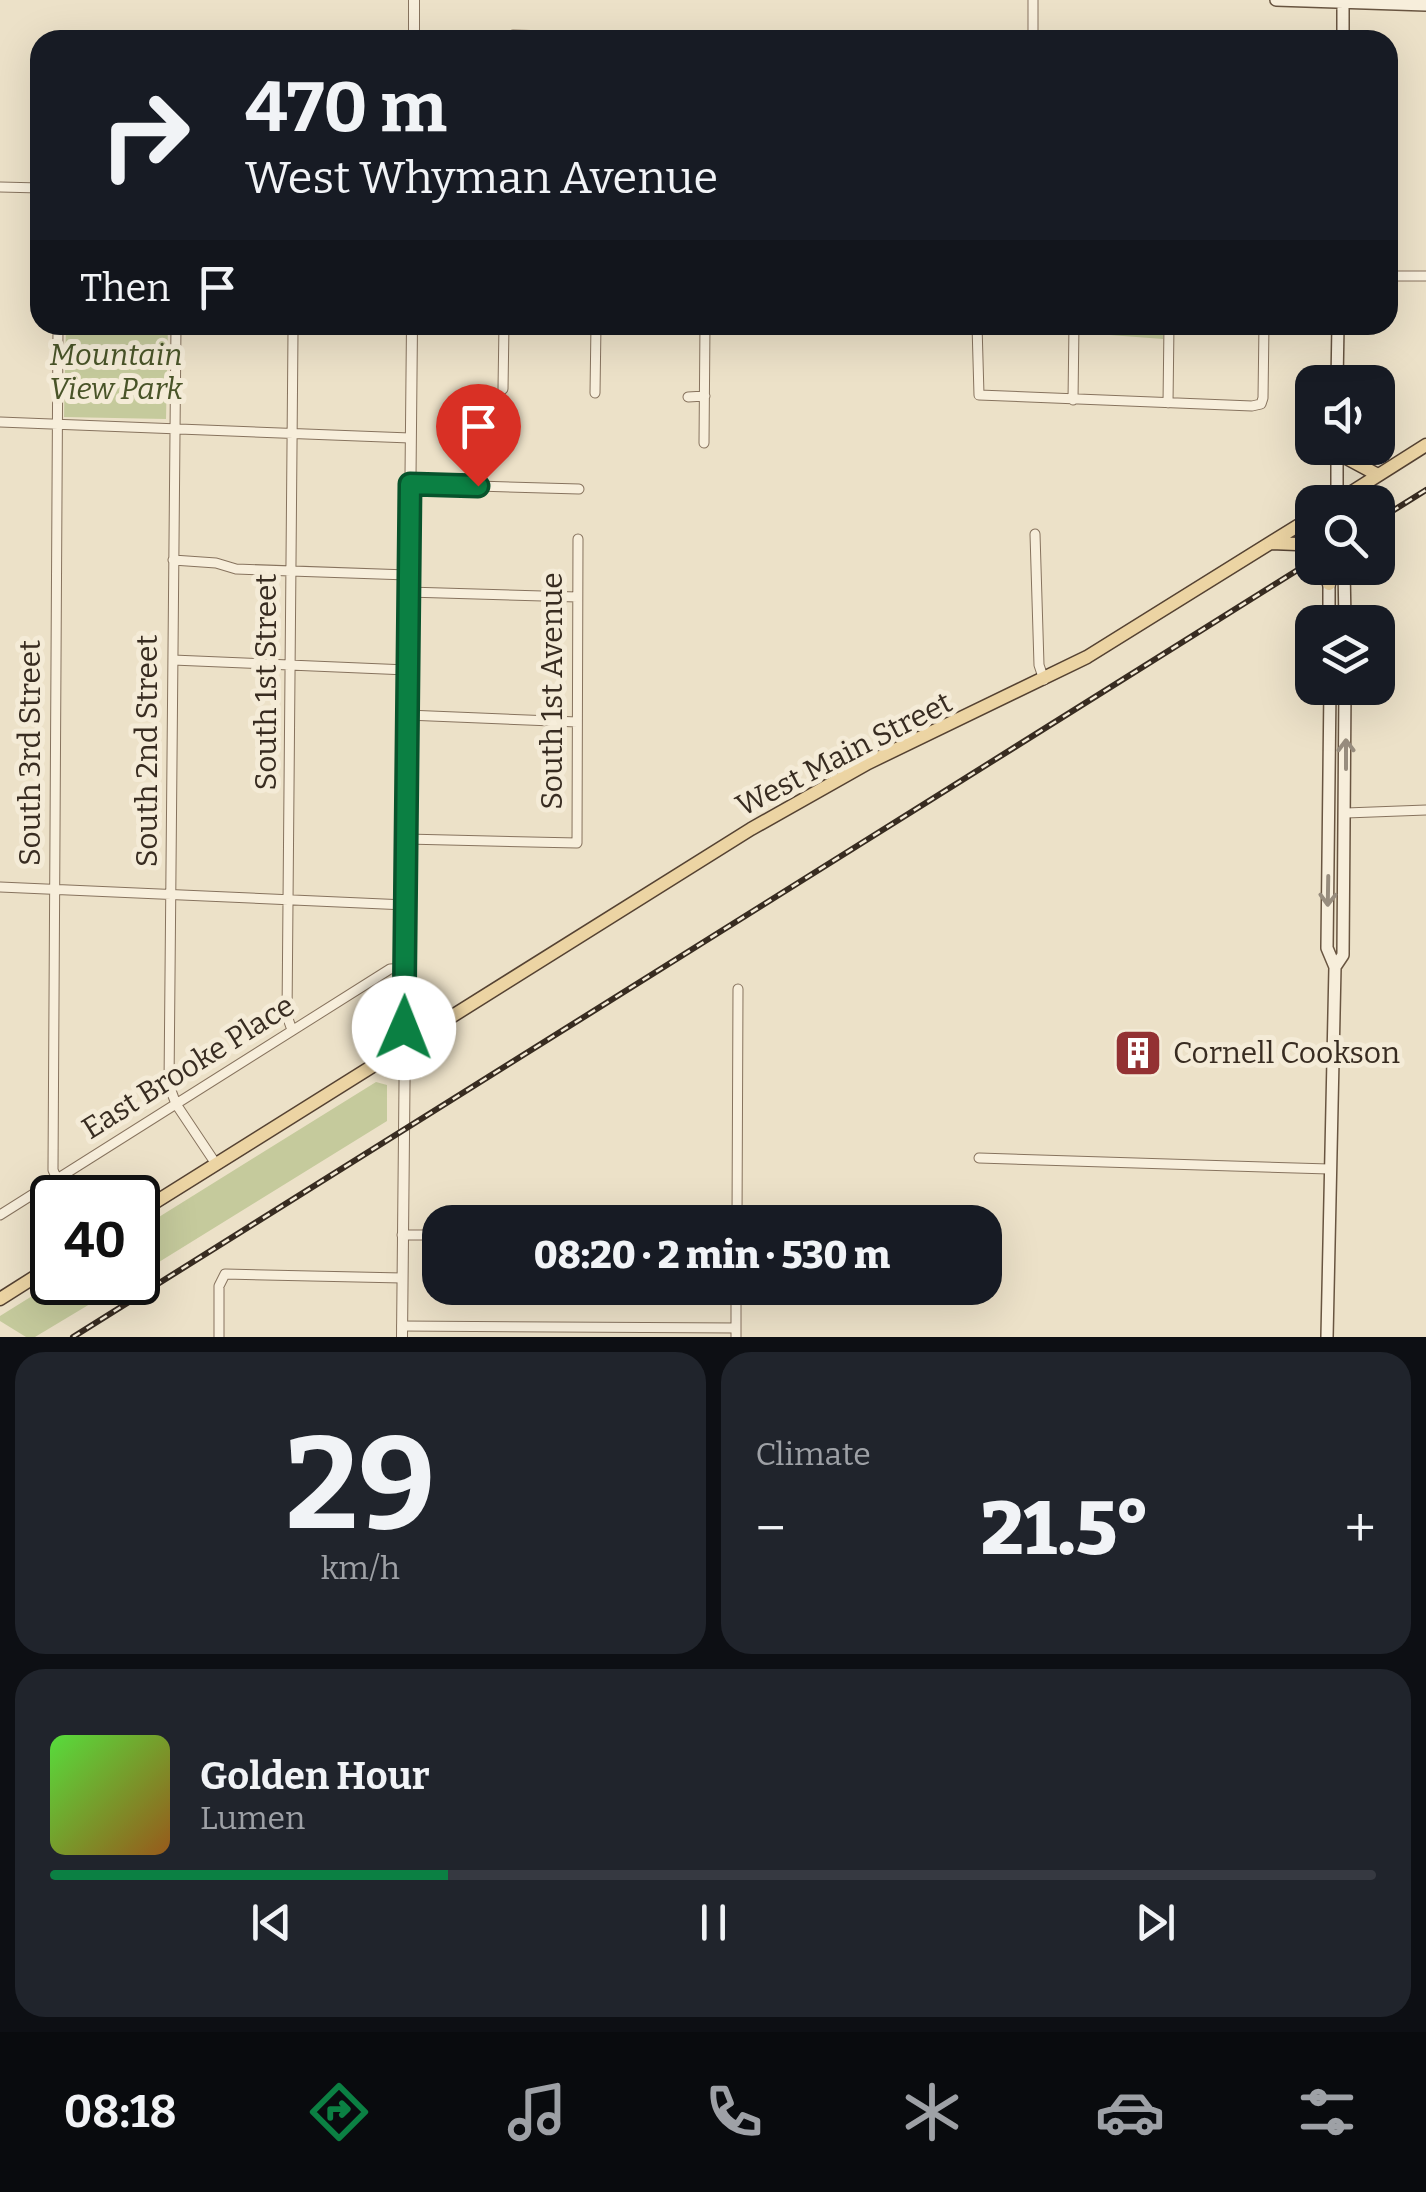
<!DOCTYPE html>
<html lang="en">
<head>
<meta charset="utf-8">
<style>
  body { margin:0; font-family:Bitter,serif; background:#20242c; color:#f1f3f6; height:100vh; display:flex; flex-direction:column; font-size:38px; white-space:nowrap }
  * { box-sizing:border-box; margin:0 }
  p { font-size:32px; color:#9ea1a6 }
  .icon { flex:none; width:55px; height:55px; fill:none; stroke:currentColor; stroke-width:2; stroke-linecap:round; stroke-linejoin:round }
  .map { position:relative; height:1337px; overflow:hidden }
  .side { display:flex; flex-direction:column; gap:15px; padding:15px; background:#0d0f14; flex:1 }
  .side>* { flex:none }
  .top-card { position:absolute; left:30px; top:30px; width:1368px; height:305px; border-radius:30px; box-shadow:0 10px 40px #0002; background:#171b24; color:#f1f3f6; overflow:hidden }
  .buttons { position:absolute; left:1295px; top:365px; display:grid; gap:20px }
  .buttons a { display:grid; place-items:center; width:100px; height:100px; border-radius:20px; background:#171b24; box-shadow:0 10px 40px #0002; font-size:50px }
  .speed { position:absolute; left:30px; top:1175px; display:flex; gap:20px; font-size:50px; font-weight:700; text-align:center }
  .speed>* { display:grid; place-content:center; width:130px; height:130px; border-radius:50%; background:#171b24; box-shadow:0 10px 40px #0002; line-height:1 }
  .speed .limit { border:5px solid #111; border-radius:15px; background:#fff; color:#111 }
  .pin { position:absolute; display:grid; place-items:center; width:85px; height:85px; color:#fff; margin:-102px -42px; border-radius:50% 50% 50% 0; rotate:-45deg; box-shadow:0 0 10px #0007 }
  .pin .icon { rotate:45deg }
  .me { position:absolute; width:110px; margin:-55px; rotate:1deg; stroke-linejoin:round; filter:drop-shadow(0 0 8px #0008) }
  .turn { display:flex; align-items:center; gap:35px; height:210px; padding:0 50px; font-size:45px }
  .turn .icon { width:130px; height:130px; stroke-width:2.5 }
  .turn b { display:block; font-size:70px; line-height:85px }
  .then { display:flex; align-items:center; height:95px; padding:0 50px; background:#0003; gap:20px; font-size:38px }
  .big { font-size:75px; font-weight:800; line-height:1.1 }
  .side .tile { flex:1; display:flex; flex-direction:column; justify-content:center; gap:15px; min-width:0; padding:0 35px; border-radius:30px; background:#20242c }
  .side .dial { align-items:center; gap:0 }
  .dial b { font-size:130px; line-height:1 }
  .song { display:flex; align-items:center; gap:30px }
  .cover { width:120px; height:120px; border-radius:15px; background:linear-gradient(135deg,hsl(110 70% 55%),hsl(30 70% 35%)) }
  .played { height:10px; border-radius:5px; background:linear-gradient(90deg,#0b8043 30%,#363941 30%) }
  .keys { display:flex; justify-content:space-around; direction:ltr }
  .heat { display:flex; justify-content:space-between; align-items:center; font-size:55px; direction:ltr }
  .side .tiles { flex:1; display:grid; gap:15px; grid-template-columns:1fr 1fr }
  .tile:last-child { grid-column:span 2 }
  .trip { position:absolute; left:422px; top:1205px; width:580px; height:100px; border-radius:30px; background:#171b24; box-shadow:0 10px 40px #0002; font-weight:800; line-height:100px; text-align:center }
  .dock { display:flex; height:160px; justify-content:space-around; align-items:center; background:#090b0e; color:#9ea1a6 }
  .dock .icon { width:70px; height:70px }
  .dock .selected { color:#0b8043 }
  .dock b { font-size:45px; color:#f1f3f6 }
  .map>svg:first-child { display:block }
  .green { fill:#c5ca9c }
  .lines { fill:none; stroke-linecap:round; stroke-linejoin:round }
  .minor-casing { stroke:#87735e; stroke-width:11 }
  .tertiary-casing { stroke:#87735e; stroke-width:12 }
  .secondary-casing { stroke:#695541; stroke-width:14 }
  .primary-casing { stroke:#554232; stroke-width:15 }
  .minor { stroke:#f7eedb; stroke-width:9 }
  .tertiary { stroke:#f7eedb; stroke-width:10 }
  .secondary { stroke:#f7eedb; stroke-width:11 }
  .primary { stroke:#ecd4a3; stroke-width:12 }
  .rail-casing { stroke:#382c21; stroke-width:6 }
  .rail { stroke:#f4ebd7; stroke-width:2.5; stroke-dasharray:8; stroke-linecap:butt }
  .oneway { stroke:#988d7e }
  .route-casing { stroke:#07532c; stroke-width:25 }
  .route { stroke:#0b8043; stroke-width:18 }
  .labels { text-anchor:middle; stroke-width:10; stroke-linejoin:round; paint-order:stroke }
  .park-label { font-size:30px; font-style:italic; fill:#495428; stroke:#f4ebd7 }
  .street-label { font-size:30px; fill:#382c21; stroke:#f4ebd7 }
  .poi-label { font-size:30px; fill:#382c21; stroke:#f4ebd7; text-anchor:start }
</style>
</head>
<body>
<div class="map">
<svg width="1426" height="1337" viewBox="0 0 1426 1337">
  <rect width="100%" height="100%" fill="#ece1c8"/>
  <path class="green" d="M66,325H168L166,419L64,417Z
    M1083,325H1163V339L1083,333Z
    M376,1082L387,1085V1121L138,1275V1230Z
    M53,1283V1282L125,1283L35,1337H26L0,1321V1316Z"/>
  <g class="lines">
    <g class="minor-casing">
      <path id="minor" d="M506,40L513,35L686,40
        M1033,40V0
        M0,187L40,188
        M1388,276H1426
        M176,325L169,1085L176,1104L216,1164
        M977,325L979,395L1252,406L1261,404L1263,398L1264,325
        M503,389L504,325
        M595,393L596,325
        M688,397L705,396
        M1073,400L1074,325
        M1168,403L1169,325
        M0,422L410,438
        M704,443L705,325
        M410,484L579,489
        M1035,534L1039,665L1044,680
        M173,560L216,563L236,569L408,575
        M408,592L577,597
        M173,660L407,670
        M407,715L577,722
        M1346,813L1426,810
        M406,839L577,843L578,539
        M0,887L406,905
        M292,1030L287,1016L293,333
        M979,1158L1329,1169
        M57,1179L53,1170L58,325
        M0,1215L390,969L405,968
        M737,1222L738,989
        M402,1235H440
        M402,1326L736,1328
        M219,1337V1286L225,1274L402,1278
        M736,1337V1288"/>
    </g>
    <g class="tertiary-casing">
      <path id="tertiary" d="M414,40V0
        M402,1337L412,325"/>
    </g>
    <g class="secondary-casing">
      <path id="secondary" d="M1276,0L1426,5
        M1343,40V0
        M1337,382L1338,325
        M1337,502V448
        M1344,568L1345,622
        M1329,577V622
        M1335,967L1343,955L1345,688
        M1327,1337L1335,967L1327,948L1330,688"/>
    </g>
    <g class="primary-casing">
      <path id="primary" d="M1337,453L1378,475
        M1336,502L1426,445
        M1271,543L1297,544L1312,550
        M1324,568L1329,584
        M138,1213L751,829L868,763L1087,657L1312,517
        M0,1299L52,1266"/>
    </g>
    <use href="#minor" class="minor"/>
    <use href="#tertiary" class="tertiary"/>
    <use href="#secondary" class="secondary"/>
    <use href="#primary" class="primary"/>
    <g class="rail-casing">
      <path id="rail" d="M1378,520L1426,490
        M73,1337L1312,561"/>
    </g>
    <use href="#rail" class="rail"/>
  </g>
  <defs><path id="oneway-shaft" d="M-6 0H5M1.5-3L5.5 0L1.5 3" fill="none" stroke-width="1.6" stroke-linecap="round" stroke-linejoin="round" transform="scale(2.5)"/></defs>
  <g class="oneway">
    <use href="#oneway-shaft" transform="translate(1346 754) rotate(-90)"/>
    <use href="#oneway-shaft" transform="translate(1328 891) rotate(91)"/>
  </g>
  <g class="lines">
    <g class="route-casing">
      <path id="route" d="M404,1028L410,484L478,486"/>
    </g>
    <use href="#route" class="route"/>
  </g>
  <defs>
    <g id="building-square" transform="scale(2.5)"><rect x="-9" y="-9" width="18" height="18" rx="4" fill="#933133" stroke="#f4ebd7"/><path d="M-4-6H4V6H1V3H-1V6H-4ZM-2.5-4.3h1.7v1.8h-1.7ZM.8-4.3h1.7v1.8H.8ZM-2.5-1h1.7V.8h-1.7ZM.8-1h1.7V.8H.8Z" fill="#fff"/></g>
  </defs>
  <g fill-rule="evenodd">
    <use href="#building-square" x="1138" y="1053"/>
  </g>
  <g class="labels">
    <g class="park-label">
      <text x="116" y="365">Mountain<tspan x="116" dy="34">View Park</tspan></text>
    </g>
    <g class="street-label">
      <text transform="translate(266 682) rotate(-90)" y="10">South 1st Street</text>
      <text transform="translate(552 691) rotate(-90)" y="10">South 1st Avenue</text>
      <text transform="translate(147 751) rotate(-90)" y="10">South 2nd Street</text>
      <text transform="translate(30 753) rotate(-90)" y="10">South 3rd Street</text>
      <text transform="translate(844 754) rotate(-27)" y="10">West Main Street</text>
      <text transform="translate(188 1067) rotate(-32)" y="10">East Brooke Place</text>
    </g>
    <g class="poi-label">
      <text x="1173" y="1063">Cornell Cookson</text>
    </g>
  </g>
</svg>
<div class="buttons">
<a><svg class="icon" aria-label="sound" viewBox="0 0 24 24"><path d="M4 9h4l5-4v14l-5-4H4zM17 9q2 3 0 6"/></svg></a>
<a><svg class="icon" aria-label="search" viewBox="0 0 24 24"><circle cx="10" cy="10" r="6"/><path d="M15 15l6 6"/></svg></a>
<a><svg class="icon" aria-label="layers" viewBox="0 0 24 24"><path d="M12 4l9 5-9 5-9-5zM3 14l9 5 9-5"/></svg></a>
</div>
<div class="speed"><div class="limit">40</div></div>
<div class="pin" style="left:478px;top:486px;background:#d93025"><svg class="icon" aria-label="arrive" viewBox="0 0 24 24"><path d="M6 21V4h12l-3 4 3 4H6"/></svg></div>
<svg class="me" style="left:404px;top:1028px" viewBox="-20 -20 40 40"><circle r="19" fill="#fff"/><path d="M0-13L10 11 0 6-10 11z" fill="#0b8043"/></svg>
<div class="trip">08:20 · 2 min · 530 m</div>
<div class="top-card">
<div class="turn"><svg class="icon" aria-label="right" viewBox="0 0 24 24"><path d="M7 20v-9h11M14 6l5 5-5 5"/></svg><div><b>470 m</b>West Whyman Avenue</div></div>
<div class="then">Then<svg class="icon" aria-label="arrive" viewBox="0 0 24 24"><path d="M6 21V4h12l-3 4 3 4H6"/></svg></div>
</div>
</div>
<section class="side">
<div class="tiles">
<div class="tile dial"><b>29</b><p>km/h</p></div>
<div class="tile"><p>Climate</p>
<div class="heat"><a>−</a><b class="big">21.5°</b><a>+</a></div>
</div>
<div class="tile">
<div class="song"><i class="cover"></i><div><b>Golden Hour</b><p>Lumen</p></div></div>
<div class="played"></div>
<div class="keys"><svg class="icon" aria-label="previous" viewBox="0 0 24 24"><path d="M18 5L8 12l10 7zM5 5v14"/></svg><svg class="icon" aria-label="pause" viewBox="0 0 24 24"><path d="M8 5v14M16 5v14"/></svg><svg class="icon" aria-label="next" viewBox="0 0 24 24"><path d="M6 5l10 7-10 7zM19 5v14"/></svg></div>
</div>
</div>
</section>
<nav class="dock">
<b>08:18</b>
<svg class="icon selected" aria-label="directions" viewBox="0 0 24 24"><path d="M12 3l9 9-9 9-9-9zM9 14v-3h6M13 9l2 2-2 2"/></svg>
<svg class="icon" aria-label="music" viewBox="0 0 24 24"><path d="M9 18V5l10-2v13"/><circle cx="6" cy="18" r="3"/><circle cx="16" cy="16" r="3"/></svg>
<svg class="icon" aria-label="phone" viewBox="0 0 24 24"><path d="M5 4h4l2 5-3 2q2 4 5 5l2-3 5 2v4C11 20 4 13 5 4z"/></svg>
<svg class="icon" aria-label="climate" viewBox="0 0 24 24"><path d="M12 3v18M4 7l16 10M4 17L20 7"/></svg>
<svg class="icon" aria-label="car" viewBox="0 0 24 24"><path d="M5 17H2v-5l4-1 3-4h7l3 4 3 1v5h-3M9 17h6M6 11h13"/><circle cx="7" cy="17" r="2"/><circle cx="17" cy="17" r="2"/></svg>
<svg class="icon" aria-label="filters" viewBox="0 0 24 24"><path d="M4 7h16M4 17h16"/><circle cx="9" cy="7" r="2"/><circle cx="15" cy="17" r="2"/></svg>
</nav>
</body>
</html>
